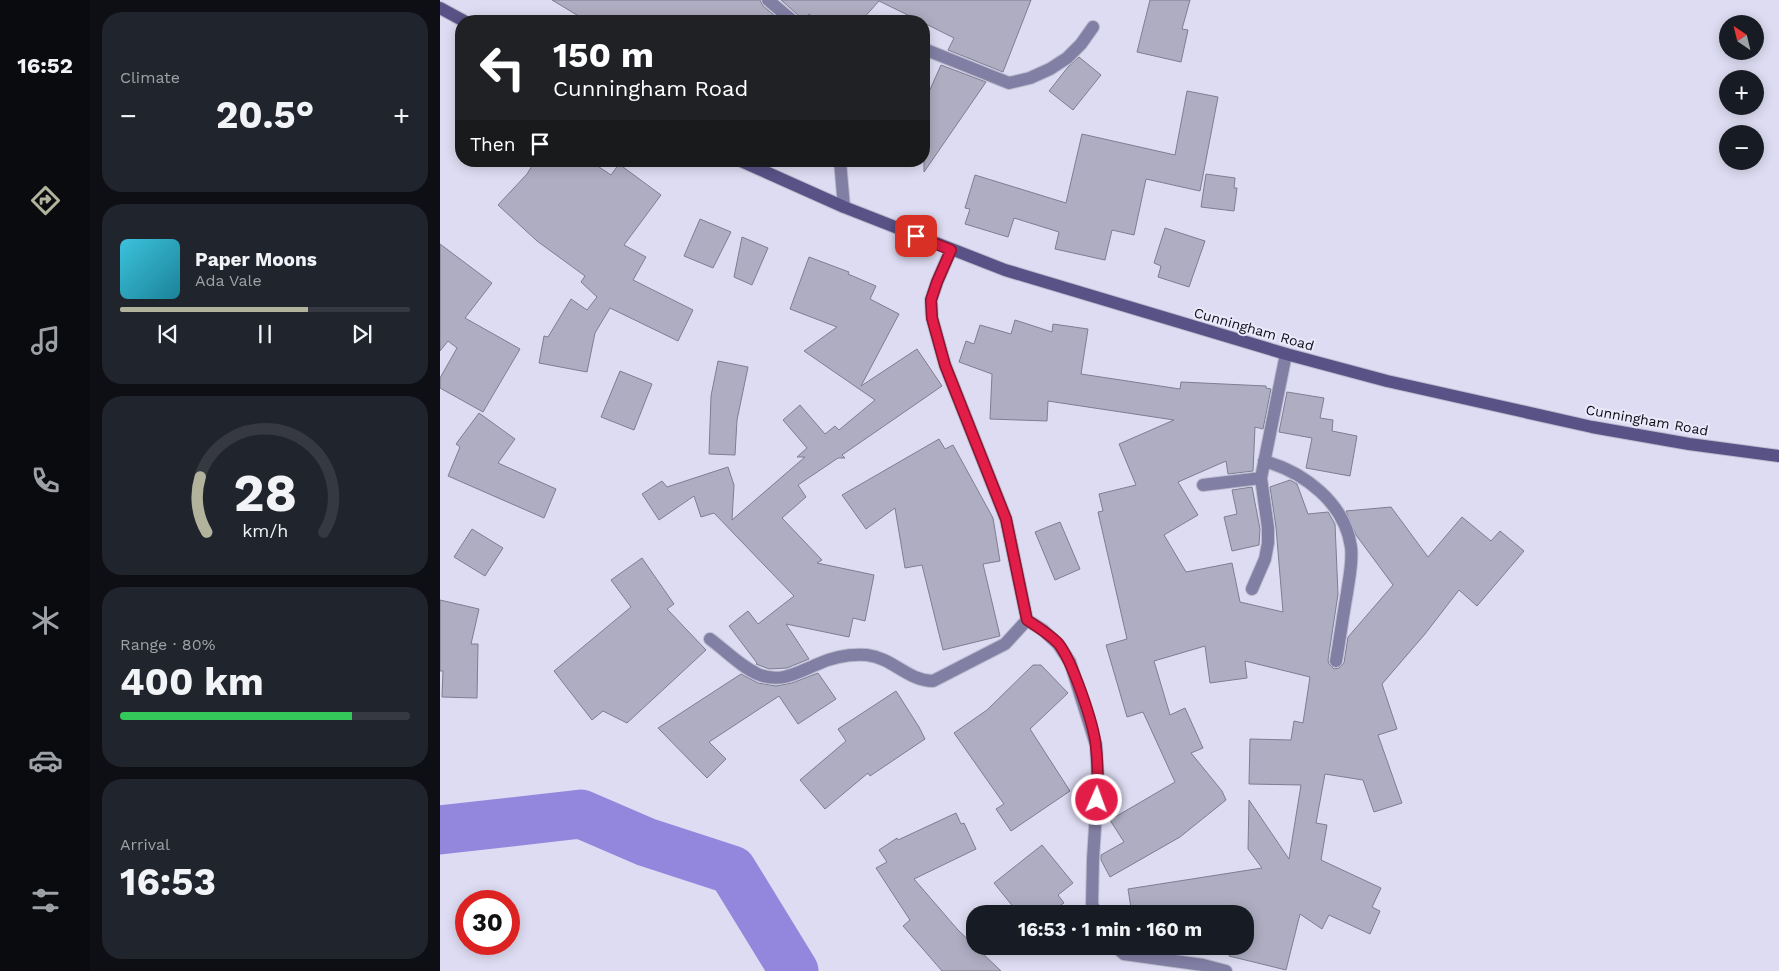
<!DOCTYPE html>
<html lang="en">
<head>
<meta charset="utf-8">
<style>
  body { margin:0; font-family:"Work Sans",sans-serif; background:#20242c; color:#f1f3f6; height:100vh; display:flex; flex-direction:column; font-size:19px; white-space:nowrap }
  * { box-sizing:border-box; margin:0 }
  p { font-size:16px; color:#9ea1a6 }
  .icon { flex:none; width:28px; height:28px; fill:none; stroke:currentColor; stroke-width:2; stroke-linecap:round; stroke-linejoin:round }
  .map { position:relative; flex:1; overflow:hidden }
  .sheet { display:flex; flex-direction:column; gap:12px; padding:12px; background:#0d0f14; width:350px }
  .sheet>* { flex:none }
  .hud { position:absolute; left:15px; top:15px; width:475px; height:152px; border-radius:20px; box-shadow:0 2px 12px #0003; background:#202124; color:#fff; overflow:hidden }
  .needle { width:32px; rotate:325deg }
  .buttons { position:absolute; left:1279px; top:15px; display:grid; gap:10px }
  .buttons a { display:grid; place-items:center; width:45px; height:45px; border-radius:50%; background:#171b24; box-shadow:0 2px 12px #0003; font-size:25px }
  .speed { position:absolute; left:15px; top:890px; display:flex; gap:10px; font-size:25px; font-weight:700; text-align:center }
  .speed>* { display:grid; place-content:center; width:65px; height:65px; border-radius:50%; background:#171b24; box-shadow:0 2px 12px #0003; line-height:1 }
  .speed .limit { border:8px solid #d22; background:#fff; color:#111 }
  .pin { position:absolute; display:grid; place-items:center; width:42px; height:42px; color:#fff; margin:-21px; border-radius:10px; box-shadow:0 2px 8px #0006 }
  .me { position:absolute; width:55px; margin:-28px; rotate:2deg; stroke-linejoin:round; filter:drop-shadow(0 0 4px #0008) }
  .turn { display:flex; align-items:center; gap:18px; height:105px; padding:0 15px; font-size:22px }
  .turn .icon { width:65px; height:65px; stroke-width:2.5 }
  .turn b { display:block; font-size:35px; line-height:42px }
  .then { display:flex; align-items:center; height:48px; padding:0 15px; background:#0003; gap:10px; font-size:19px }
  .big { font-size:38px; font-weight:700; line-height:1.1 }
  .sheet .tile { flex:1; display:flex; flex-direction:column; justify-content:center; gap:8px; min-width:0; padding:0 18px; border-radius:20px; background:#20242c }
  .sheet .dial { align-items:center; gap:0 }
  .dial svg { height:130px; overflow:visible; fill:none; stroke:#363941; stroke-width:7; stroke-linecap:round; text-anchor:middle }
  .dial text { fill:#f1f3f6; stroke:none }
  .song { display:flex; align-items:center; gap:15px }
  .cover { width:60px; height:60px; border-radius:8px; background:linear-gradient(135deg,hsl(190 70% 55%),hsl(190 70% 35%)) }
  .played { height:5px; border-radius:2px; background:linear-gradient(90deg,#b2b39d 65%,#363941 65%) }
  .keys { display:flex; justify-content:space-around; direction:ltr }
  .heat { display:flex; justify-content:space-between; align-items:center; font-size:28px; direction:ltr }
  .charge { height:8px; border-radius:4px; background:linear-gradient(90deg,#34c759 80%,#363941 0) }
  .trip { position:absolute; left:526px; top:905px; width:288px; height:50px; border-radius:20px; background:#171b24; box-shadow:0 2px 12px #0003; font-weight:700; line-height:50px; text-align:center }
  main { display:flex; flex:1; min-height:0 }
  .menu { display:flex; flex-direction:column; width:90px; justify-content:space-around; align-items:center; background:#090b0e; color:#9ea1a6 }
  .menu .icon { width:35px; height:35px }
  .menu .current { color:#b2b39d }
  .menu b { font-size:22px; color:#f1f3f6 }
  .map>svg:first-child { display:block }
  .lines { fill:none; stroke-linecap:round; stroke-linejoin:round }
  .river { stroke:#9287dc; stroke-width:49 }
  .building { fill:#aeadc2; stroke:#7e7d91 }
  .minor-casing { stroke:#bcbbce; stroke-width:14 }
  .secondary-casing { stroke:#bcbbce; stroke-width:14 }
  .minor { stroke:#827fa4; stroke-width:12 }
  .secondary { stroke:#585286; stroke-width:12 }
  .route-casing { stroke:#92132f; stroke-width:12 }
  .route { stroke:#e11d48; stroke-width:9 }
  .labels { text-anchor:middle; stroke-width:4; stroke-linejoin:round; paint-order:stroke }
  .street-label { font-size:14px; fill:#0c0b12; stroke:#eae9fc }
</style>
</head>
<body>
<main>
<nav class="menu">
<b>16:52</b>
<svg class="icon current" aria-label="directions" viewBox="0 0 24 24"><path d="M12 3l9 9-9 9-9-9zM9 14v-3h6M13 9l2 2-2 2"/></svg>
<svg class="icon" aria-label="music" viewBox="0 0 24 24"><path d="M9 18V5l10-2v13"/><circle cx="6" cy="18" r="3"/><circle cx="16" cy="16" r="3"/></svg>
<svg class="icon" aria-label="phone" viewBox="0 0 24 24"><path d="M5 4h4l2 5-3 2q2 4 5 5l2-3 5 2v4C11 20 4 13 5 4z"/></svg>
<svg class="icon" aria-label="climate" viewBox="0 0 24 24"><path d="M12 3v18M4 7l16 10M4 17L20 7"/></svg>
<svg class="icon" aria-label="car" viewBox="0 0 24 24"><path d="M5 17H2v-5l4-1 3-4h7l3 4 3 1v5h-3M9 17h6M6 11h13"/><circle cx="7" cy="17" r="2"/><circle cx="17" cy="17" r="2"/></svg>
<svg class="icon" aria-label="filters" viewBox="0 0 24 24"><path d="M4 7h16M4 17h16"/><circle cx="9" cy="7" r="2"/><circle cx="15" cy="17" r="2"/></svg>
</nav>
<section class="sheet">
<div class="tile"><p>Climate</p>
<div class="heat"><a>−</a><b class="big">20.5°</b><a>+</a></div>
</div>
<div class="tile">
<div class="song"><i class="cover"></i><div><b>Paper Moons</b><p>Ada Vale</p></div></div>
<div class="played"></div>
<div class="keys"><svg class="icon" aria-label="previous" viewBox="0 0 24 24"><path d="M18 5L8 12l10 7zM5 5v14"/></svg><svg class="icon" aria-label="pause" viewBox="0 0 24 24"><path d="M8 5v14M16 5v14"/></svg><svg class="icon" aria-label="next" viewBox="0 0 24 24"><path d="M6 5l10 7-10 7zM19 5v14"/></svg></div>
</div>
<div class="tile dial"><svg viewBox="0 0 100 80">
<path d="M14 69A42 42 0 1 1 86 69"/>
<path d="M14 69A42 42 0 0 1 10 35" stroke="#b2b39d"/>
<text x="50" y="56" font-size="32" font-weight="700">28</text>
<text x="50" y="72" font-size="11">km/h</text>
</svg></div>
<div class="tile"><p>Range · 80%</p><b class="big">400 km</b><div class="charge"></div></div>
<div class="tile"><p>Arrival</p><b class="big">16:53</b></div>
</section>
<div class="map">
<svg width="1339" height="971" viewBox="0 0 1339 971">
  <rect width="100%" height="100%" fill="#dddcf2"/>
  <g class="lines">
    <path class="river" d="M0,830L141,814L206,842L292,870L354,971"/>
  </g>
  <path class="building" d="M112,0H320L323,6L341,21H147Z
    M341,0H591L563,72L508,50L514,38L484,23V21H480L439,1L421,21H378L369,14L361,21L358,15Z
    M710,0H750L742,29L748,30L741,62L697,52Z
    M639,57L661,75L633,110L609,91L628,67Z
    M501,65L546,82L484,172V103Z
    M747,91L778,97L760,191L706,179L694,235L672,230L665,260L615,249L619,232L574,218L568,237L525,224L530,209L525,208L535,175L626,203L642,134L735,155Z
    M95,161H150L171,175L179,164L221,195L184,245L206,257L193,280L253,310L238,341L170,308L155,333L147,372L99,363L104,336L108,337L131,299L147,310L157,297L141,282L145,276L97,241L58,205L87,174Z
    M766,174L795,178L794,188H797L794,211L761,207Z
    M260,219L291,232L273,268L244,256Z
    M725,228L765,241L749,287L718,277L721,266L714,263Z
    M302,237L328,248L312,285L294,277Z
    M0,244L52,283L25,318L80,349L43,412L0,388V378L17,348L8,341L0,351Z
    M369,257L409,272L408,274L436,286L430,299L459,314L421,386L477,349L502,386L402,455L405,458H398L358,485L366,497L342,518L382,560L377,563L434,575L425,621L413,618L409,637L346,624L369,659L347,668L329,669L316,664L317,663L289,626L308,611L318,624L354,596L274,513L261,517L254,496L219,520L202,494L222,481L227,487L288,467L294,485L292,520L365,457H357L367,448L343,420L360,405L385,434L395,426L399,430L435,400L364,351L397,327L350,309Z
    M575,320L612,332L613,324L648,329L641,374L740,389L741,382L826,386V388L831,389L823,429L815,427L813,471L788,474L786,461L738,482L758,515L724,535L746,572L792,563L800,602L843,612L836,527L830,487L850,480L857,484L868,514L888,512L895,524L898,594L888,660L889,664L894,669L899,668L904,663L908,637L953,585L916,535L906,511L951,507L988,557L1022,517L1051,541L1060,531L1084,551L1037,606L1019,590L985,634L942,684L957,729L938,735L962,803L934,812L923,780L885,774L876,823L887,825L881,860L941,888L932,907L940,911L930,934L889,915L882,929L860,914L846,970L789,956L792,946H805V914H692L688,889L822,868L808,849L809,800L849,859L861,785L809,784L810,739L851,740L854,721L863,723L870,677L805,661L807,678L770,683L765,646L714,661L730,715L745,708L763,748L751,753L782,791L786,800L740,837L670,877L661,860V855L684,842L670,820L735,782L703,712L687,717L666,645L687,639L658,512L663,511L659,494L696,485L679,444L734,420L608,401L607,421L550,419L552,374L519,362L526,341L534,344L540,325L571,334Z
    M278,361L308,367L297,420L295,455L269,454L271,396Z
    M180,371L212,384L194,430L161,417Z
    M847,392L884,398L880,418L893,420L892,431L917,436L910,476L866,468L872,438L839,432Z
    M39,413L75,439L58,463L116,489L104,518L8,476L20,447L16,444Z
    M499,439L505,449L513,445L553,518L560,561L543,564L560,636L503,650L482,565L465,568L455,508L426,529L402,495Z
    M812,487L820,529L819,545L792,551L784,517L797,514L792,490Z
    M620,522L640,569L615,580L595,532Z
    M32,529L63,548L45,576L14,557Z
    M202,558L234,604L227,609L266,650L187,723L163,711L152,720L114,671L191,607L171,580Z
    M0,600L39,609L31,644H38L37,698L2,697L3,671H0Z
    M593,665H601L628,693L590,729L630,791L571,831L556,809L564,804L514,733L547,710Z
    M378,673L396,699L358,724L339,696L269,742L286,759L267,778L218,728L301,674L318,683L336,686L352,683Z
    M456,691L479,727L485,739L430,776L428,773L385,809L360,780L406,741L398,729Z
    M516,813L521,824L524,823L536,849L474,879L518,930L561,971H502L463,926L470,920L436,868L447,862L439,850L457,838L458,840Z
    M602,845L633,883L618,895L624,903L606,914H579L554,883Z"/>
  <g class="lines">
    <g class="minor-casing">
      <path id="minor" d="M328,0L353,21
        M484,49L569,83L590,78L610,69L627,58L641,44L653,27
        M400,161L404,207
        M511,250L497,282L491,300L492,318L505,365L566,519L587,620L603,630L618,644L630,662L656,745L658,781L653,859L652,904L656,914
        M824,461C864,472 905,503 911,547C913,562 909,578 907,593C903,615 900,638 896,661
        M763,485L821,478
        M812,589L825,559L828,543V528L821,478L846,354
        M270,639C285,650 302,668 320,675C342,683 358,672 378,664C393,657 410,654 427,655C453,658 468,681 493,681L565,644L587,620
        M675,946L684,954L763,965L786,971"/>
    </g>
    <g class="secondary-casing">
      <path id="secondary" d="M0,8L24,21
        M301,161L404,207L565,270L846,354L947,381L1152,427L1249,444L1339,456"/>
    </g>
    <use href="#minor" class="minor"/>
    <use href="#secondary" class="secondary"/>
  </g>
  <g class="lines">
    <g class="route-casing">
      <path id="route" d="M476,236L511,250L497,282L491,300L492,318L505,365L566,519L587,620C598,627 609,634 618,643C632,660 654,724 656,747C658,765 658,783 657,800"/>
    </g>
    <use href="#route" class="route"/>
  </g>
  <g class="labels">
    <g class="street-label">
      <text transform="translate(814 329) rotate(16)" y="5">Cunningham Road</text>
      <text transform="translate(1207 420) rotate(10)" y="5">Cunningham Road</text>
    </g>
  </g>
</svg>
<div class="buttons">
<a><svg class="needle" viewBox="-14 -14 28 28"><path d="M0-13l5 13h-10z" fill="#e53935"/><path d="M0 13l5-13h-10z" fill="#9ea1a6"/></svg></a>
<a>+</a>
<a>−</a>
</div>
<div class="speed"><div class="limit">30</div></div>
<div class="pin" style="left:476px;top:236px;background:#d93025"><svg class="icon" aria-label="arrive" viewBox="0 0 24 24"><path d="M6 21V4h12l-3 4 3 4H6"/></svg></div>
<svg class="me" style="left:657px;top:800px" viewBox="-20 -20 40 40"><circle r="17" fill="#e11d48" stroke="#fff" stroke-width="3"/><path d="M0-11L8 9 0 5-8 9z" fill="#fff"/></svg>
<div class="trip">16:53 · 1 min · 160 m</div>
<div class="hud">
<div class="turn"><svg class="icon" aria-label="left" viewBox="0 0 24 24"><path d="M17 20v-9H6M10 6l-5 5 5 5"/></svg><div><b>150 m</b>Cunningham Road</div></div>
<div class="then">Then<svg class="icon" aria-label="arrive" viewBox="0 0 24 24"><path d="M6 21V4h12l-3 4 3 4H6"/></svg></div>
</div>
</div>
</main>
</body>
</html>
